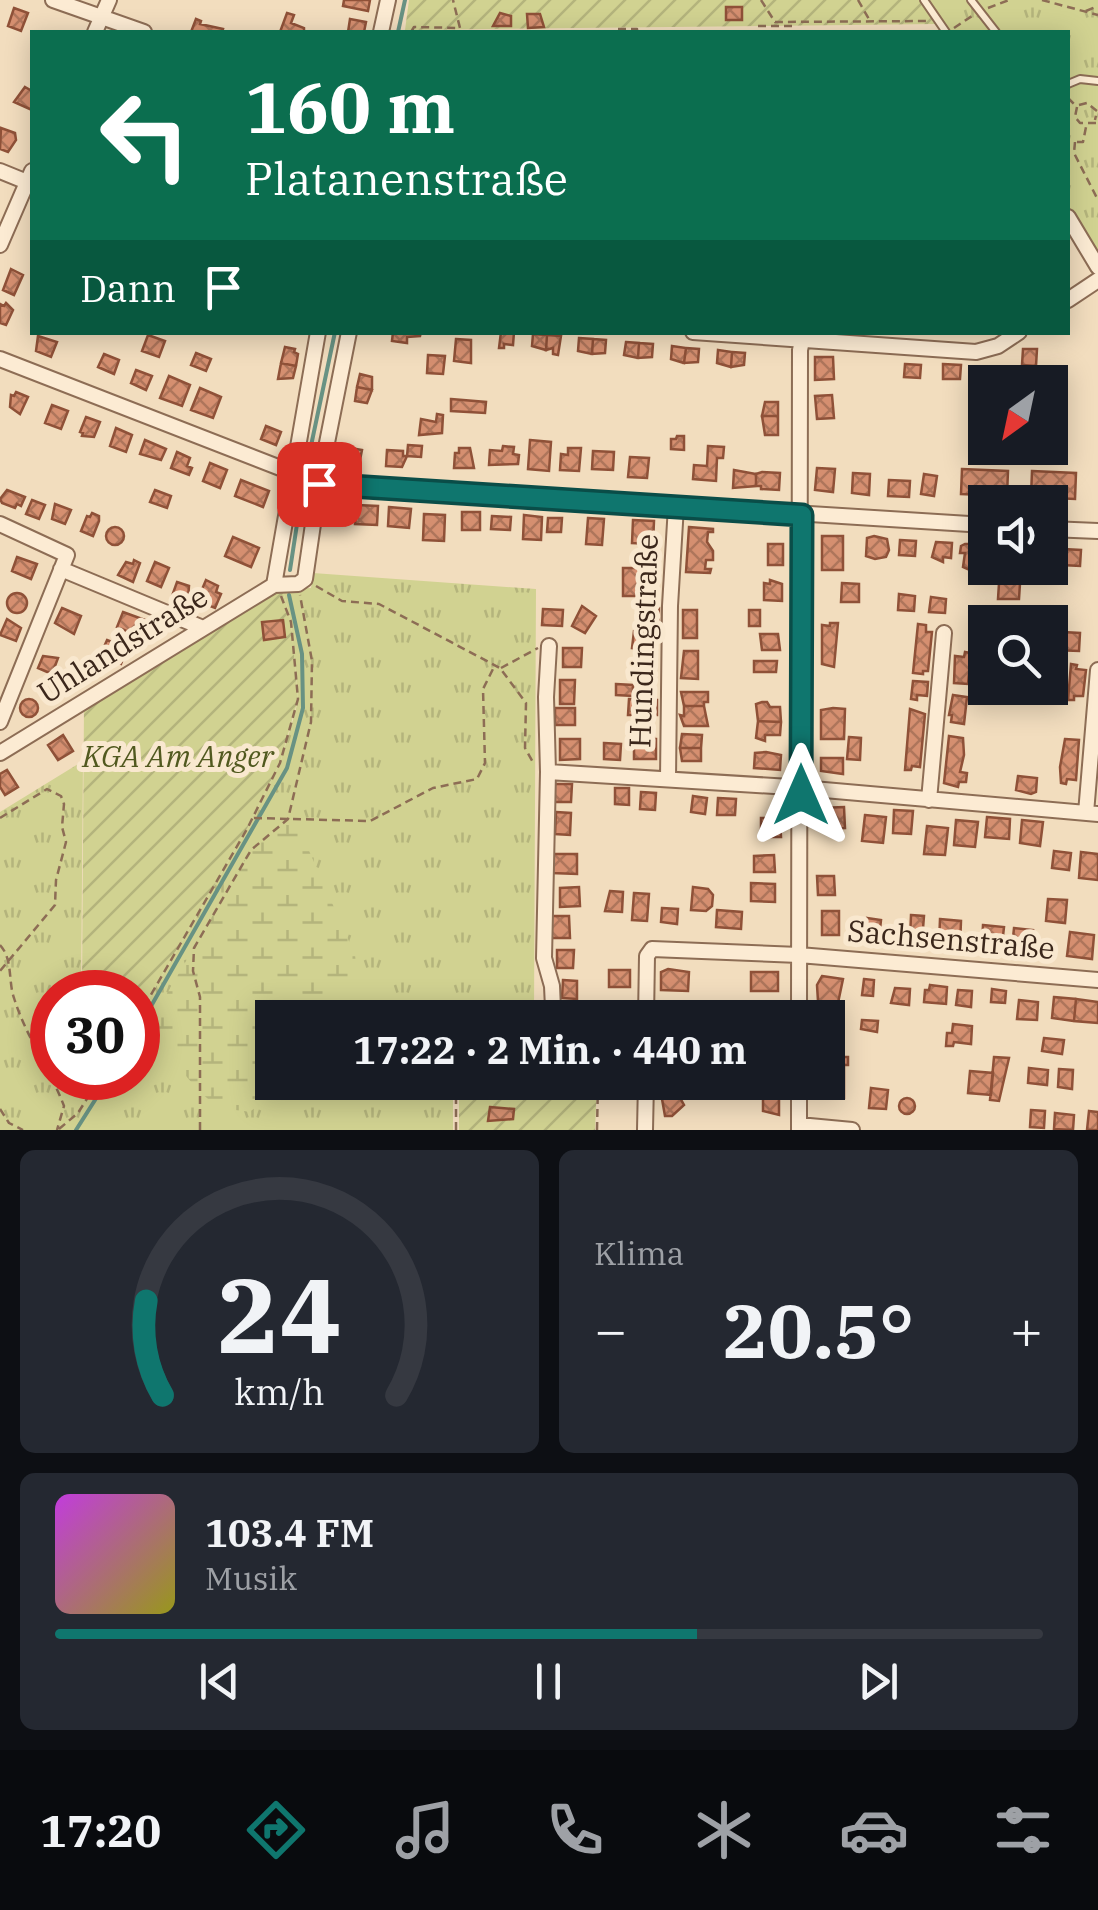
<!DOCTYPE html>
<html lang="de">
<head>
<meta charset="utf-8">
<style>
  body { margin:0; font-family:"IBM Plex Serif",serif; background:#242831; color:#f1f3f6; height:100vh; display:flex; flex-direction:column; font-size:38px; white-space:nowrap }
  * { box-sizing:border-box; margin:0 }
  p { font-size:32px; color:#9ea1a6 }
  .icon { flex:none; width:55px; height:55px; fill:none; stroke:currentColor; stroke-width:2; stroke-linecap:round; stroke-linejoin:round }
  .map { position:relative; height:1130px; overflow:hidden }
  .details { display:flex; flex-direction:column; gap:20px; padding:20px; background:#0d0f14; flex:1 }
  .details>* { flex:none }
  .banner { position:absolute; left:30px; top:30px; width:1040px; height:305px; border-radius:0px; box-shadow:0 5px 25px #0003; background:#0b6e4f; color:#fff; overflow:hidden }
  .needle { width:65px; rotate:213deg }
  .tools { position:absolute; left:968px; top:365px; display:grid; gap:20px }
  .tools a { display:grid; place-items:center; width:100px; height:100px; border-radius:0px; background:#171b24; box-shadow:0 5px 25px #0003; font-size:50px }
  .speed { position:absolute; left:30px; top:970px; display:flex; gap:20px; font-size:50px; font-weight:700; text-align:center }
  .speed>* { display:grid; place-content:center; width:130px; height:130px; border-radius:50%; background:#171b24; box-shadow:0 5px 25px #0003; line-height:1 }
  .speed .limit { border:15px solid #d22; background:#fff; color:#111 }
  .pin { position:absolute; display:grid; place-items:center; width:85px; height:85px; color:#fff; margin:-42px; border-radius:20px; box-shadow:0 5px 15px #0006 }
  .me { position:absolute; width:110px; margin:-55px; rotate:0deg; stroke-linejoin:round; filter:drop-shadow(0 0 8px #0008) }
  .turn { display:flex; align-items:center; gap:35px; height:210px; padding:0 50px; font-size:45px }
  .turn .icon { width:130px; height:130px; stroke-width:2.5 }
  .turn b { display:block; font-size:70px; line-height:85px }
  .then { display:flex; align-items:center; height:95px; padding:0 50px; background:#0003; gap:20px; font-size:38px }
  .big { font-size:75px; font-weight:800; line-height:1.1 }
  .details .card { flex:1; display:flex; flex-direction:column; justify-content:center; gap:15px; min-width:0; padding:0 35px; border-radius:15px; background:#242831 }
  .details .dial { align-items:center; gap:0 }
  .dial svg { height:260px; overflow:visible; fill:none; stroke:#363941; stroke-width:7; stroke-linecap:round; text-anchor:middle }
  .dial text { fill:#f1f3f6; stroke:none }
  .song { display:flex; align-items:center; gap:30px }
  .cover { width:120px; height:120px; border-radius:15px; background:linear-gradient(135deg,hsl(290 70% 55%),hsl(60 70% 35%)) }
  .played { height:10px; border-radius:5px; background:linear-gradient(90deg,#0f766e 65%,#363941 65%) }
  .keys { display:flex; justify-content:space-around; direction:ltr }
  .heat { display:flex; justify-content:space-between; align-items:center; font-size:55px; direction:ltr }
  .details .tiles { flex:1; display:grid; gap:20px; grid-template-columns:1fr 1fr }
  .card:last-child { grid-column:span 2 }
  .trip { position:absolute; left:255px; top:1000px; width:590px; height:100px; border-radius:0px; background:#171b24; box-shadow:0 5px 25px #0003; font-weight:800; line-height:100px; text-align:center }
  .tabs { display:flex; height:160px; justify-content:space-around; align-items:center; background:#090b0e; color:#9ea1a6 }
  .tabs .icon { width:70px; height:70px }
  .tabs .current { color:#0f766e }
  .tabs b { font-size:45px; color:#f1f3f6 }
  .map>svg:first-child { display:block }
  .grass { fill:url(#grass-tufts) }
  .wetland { fill:url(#wetland-marsh) }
  .garden { fill:url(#garden-furrows) }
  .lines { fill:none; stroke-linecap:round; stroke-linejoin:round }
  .stream { stroke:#689283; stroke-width:4 }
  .building { fill:url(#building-cross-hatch); stroke:#8f5138; stroke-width:2.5 }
  .lane-casing { stroke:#8d6d55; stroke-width:10 }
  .street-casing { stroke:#8d6d55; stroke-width:18 }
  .path { stroke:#8d6d55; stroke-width:2.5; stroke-dasharray:8 5; stroke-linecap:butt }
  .lane { stroke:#fcebd3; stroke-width:6 }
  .street { stroke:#fcebd3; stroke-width:14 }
  .route-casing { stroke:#0a4d48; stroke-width:25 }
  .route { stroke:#0f766e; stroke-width:18 }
  .labels { text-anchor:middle; stroke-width:10; stroke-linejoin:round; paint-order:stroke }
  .street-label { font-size:30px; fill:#3b271b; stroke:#f9e8cf }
  .park-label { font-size:30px; font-style:italic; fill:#51591f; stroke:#f9e8cf }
</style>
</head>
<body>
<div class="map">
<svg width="1098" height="1130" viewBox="0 0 1098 1130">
  <defs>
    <pattern id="grass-tufts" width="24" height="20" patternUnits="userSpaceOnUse" patternTransform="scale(2.5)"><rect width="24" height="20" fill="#d1d291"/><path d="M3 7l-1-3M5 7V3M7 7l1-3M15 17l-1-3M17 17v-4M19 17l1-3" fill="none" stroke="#b4b47c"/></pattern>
    <pattern id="wetland-marsh" width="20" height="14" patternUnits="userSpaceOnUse" patternTransform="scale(2.5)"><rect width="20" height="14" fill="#d1d291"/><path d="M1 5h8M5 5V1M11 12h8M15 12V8" fill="none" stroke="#b4b47c"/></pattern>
    <pattern id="garden-furrows" width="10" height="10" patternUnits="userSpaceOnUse" patternTransform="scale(2.5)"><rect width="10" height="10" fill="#d1d291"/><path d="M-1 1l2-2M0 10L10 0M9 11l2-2" fill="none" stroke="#b4b47c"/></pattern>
    <pattern id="building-cross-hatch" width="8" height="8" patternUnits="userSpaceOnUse" patternTransform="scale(2.5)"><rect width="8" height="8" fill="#d58f70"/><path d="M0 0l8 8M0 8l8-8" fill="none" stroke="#ae755b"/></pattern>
  </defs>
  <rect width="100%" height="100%" fill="#f2ddbe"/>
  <path class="grass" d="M927,0H1098V254L1068,206V32H950Z
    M313,573L536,589L534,1017L272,1018V1082L453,1083V1130H0V812L83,761L81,992H52V1078H138V1017L247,829L280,763L295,713L298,699L291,622L282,587L311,588Z"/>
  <path class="wetland" d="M288,819H295L355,955L358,981L336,1017L272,1018C272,1050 281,1093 249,1112C240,1110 226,1110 218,1106C189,1089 172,1047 141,1038L251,850Z"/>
  <path class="garden" d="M409,0H921L937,24L405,30Z
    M282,587L291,622L298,699L280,763L247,829L138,1017V992H82L84,705Z
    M459,1083H597L595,1130H459Z"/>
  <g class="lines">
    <path class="stream" d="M398,32L405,0
      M308,460L335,332
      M290,570L301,498
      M138,1029L287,768L303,708L302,654L289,595
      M76,1130L109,1078"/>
  </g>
  <path class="building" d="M344,0H370L368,11L343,6Z
    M726,7H742V20H726Z
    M14,8L28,13L21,31L8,26Z
    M287,13L294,15L291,23L304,28V32H280Z
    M500,13L511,16V26H493Z
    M527,14H540L544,27L528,28Z
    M196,19L201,21L200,24L223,29L222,32H191Z
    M350,19L366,22L364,32H348Z
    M25,87L32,91V110L14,102Z
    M1,128L15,133L16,140L8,152L0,149Z
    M11,269L23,275L14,295L3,290Z
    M6,303L13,310L6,325L0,323V304L4,306Z
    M393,332H421L420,336L407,337V343L392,341Z
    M501,332H514L513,345L504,344V348H499Z
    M533,334L547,335L546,350L532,346Z
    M148,335L165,341L159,357L142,351Z
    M547,335L561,336L558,355L553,354V348L546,350Z
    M38,336L57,342L51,357L36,351Z
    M579,338L593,339L592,354L578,351Z
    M456,339L471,340V363L454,361Z
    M593,339L606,340L605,353L592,354Z
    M626,342L639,343L638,358L624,355Z
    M639,343L653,344L652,357L638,358Z
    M672,346L686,348L684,363L671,359Z
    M285,347L295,349L294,352L298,354L296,366L281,363Z
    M686,348L699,349L698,362L684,363Z
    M1023,349H1037L1036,366L1022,365Z
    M718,350L732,352L731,367L717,363Z
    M732,352L745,353L744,365L731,367Z
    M196,353L211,359L206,371L191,365Z
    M104,354L119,360L114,374L98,367Z
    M428,355L445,356L443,374L427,373Z
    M815,357H833L834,379L815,380Z
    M281,363L296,366L293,378L278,379Z
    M905,364L921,365L920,378L904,377Z
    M943,364L961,365L960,379H943Z
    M987,369L1003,370V382H986Z
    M136,370L152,376L146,390L131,383Z
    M360,374L372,377V390L357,387Z
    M169,376L190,385L182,406L160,398Z
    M357,387L372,390L367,403L355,401Z
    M200,388L221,397L213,418L191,410Z
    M16,392L28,397L20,414L10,407L11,395L14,396Z
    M832,395L834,418L817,419L815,396Z
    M451,399L486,402L485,413L451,411Z
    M765,402H778V416H762Z
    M52,405L68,411L61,429L45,423Z
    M437,414L443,415L442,433L419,435L421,419L436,422Z
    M762,416H778V435H765Z
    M86,417L100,422L94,437L82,436L83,433L80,432Z
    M266,426L281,432L276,445L261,439Z
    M116,428L132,435L126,452L110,446Z
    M677,436H684V450L671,449V439H676Z
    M145,440L166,449L161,460L140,454Z
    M530,440L551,442L549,471L528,469Z
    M408,445L422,446L421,457L407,456Z
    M503,446L514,447L513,454L519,455L518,464L489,465L490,450L502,451Z
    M708,446L724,447L723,458H717L716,481L693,479L694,465L707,466Z
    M345,447L362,450L359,465L342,461Z
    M459,448H470L474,468H454L455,453H459Z
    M568,448H581L579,471L560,470L561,454L568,455Z
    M387,450L403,451V456H407L402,467L386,466Z
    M593,451L614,452L613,470L592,469Z
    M177,452L190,458L187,466L192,468L189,475L171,468Z
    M630,457L649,458L647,478L628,477Z
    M210,463L227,470L220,488L203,481Z
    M817,468L835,469L833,492L815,490Z
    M962,469L1008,471L1007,496L961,494Z
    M734,470L756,474V486L733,488Z
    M1032,471L1076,473L1075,499L1031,497Z
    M762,472L780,473L779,490L761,489V486H756V474Z
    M853,473L870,474L869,495L852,493Z
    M924,474L937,476L934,496L921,494Z
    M241,480L269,491L263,507L235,496Z
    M889,480L910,481L909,497L888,496Z
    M7,490L25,497L21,506L17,504L15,508L2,503L0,499Z
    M155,490L171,496L167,508L150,502Z
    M32,500L45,505L39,519L26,514Z
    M329,503L347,505L345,525L327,524Z
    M55,504L71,510L65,524L52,519Z
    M357,505L378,506L377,525L355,524Z
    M389,507L411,509L409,528L388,526Z
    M462,512H480V530H462Z
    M92,513L99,516V521L93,536L81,531L87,516L90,517Z
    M424,514L445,515L444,541L423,540Z
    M524,515L542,517L541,540L523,539Z
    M492,516L511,517L510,530L491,529Z
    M548,518H562L561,532H547Z
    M588,518L604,519L602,545L586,544Z
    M633,520L654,521L653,544L632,543Z
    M106 536a9 9 0 1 1 18 0a9 9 0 1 1-18 0Z
    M689,527L713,529V532H708L707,542L713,551V560H706L705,569H711L710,573L686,572Z
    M822,536H843V570H822Z
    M874,536L887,539L889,550L886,557L875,559L866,556L867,538Z
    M233,537L259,548L251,567L225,556Z
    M900,540L916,541L915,556L899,555Z
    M936,542L952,543L951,558L943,557V562L932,557Z
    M768,544H783V565H768Z
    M965,544H979L981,575L963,567L965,553H960L961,546Z
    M1063,549L1081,550L1080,566L1062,565L1059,556H1063Z
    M17,557L37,564L31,579L12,571Z
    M134,560L140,563L133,582L118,575L126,562L133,564Z
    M155,562L169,568L161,587L147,581Z
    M623,568H640V596H623Z
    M1000,568H1021L1019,599H998Z
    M206,580L218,586L216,592L221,594L215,608L197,601Z
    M770,580L782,584V601L764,600V583L770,584Z
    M177,582L189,586L188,599L184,601L172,596Z
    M842,583L859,584V602H841Z
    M7 603a10 10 0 1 1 20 0a10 10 0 1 1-20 0Z
    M899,594L915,596L914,611L898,610Z
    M931,597L946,599L945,613L929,612Z
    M582,606L596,616L585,633L572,626Z
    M642,607L659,608V621L641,620Z
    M62,608L81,616L74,634L55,623Z
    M543,609L563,610L562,626L542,625Z
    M683,610H697V638H683Z
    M749,610H760V626H749Z
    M123,612L145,620L138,636L117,627Z
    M7,619L21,628L16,641L0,635Z
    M283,620L285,637L264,640L262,622Z
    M830,623H838L834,667L822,664V625L830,626Z
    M918,624L926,625V632H932L928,671H923V674L913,673Z
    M634,631L655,633L654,650L632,648Z
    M1063,632L1080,633L1079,651L1054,650L1055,636H1063Z
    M760,634H778L780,650H762Z
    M107,640L127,648L121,664L100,656Z
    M563,648H582L581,667H563Z
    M684,651H698V679L681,678Z
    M965,652L971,653L968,684L954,683L955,656L964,657Z
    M43,656L58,658L52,674L38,668Z
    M754,661H777L776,672H754Z
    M637,662H656V678H637Z
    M1071,664L1077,665L1076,669L1086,670L1083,696H1074V700H1068Z
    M560,680H575L574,704H560Z
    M913,681L928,682L927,696L917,695V700L911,699Z
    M616,684L633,685V696L616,695Z
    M681,692H708V702H704V706H684Z
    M953,695L967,697L964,724L951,722L952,715H949Z
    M629,699L657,700V715H628Z
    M20 708a9 9 0 1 1 18 0a9 9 0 1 1-18 0Z
    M762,702H767L770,707H780L781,722L758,721L756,704Z
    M684,706H704L708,726H684L680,715L684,716Z
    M555,708H575V725H555Z
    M833,708L845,709L844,739H821V710Z
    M910,709L925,714L920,767L912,766L911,770H905Z
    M758,721L781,722L780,735H765V741L756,738Z
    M682,734L702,735L701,748H680Z
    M63,735L73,751L58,760L48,745Z
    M949,736L963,738L964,755L960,772L967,773L966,782H959L958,787L944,783Z
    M849,737L861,738L860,760L847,759Z
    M560,739H580V759L560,760Z
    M634,739H656V759H634Z
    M1065,739L1079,740L1076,780L1067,779L1066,784L1061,783L1060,767Z
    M604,743L621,744L620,760L604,759Z
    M680,748H701V761H682Z
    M766,752L781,755L780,770L754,768L755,753Z
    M821,758H843V774L821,771Z
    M7,770L18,787L5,795L0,787V774Z
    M1018,776L1037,778L1036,792L1031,794L1016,790Z
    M554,784H572L571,802H554Z
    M615,788H629V805L615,804Z
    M641,792L656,793L655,810L640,809Z
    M693,796L707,798L705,814L691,812Z
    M718,798L736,799L735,815H717Z
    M844,807L845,828L820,829L819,808Z
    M894,810L913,811L911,834L893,833Z
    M556,812L571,813L570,835L555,834Z
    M865,815L886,817L883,843L862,841Z
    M987,817L1010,819L1009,839L985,837Z
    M761,818H780L781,837H761Z
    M956,820L978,822L975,847L954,845Z
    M1022,820L1043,822L1040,846L1020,843Z
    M927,826L948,828L945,855L924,854Z
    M1054,851L1071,853L1069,870L1052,868Z
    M1081,852L1098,854V880L1079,878Z
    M552,854H577V874L552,873Z
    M774,855L775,872H754V856Z
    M817,876H834L835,895H818Z
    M751,883L775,884V902L751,901Z
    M579,887L580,906L560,907V888Z
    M693,887L708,889L713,895L712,906L706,911L691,910Z
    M610,891L623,892L622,912L605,911Z
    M634,893L649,894L647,921L632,920Z
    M1048,899L1067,900L1065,923L1046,921Z
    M662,908L678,909L677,924L661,922Z
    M717,910L742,912L741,929L716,927Z
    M822,911H839V935H822Z
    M911,915L924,916L922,941L910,940Z
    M549,916H569L570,938H550Z
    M867,918L881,920L879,939L864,938Z
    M940,919L961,921L960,947L939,945Z
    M983,925L1004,927L1002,945L982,943Z
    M1014,928L1033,930L1031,948L1012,947Z
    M1070,932L1094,935L1092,959L1067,956Z
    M557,950H574L573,968H557Z
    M668,969L689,972L688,991L661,990V972Z
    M609,970H630V987H609Z
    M751,972H778V991H751Z
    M822,976L843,979L838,1003L818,1001L817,985Z
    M864,979L874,980L873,996L862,995Z
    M563,980L577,981V999L562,998Z
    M930,985L947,987L946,1004L924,1002L925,990H929Z
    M895,988L910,989L909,1005L891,1003Z
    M992,989L1006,991L1005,1003L991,1002Z
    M958,990L972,991L971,1007L956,1005Z
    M1054,997L1076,999L1074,1021L1052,1018Z
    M1076,999L1098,1002V1023L1074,1021Z
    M1019,1000L1038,1002L1037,1020L1017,1019Z
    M659,1003H678V1018H659Z
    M753,1008H778V1018H753Z
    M605,1009L628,1010V1018H605Z
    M862,1020L878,1021L877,1032L861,1029Z
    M953,1024L972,1026L971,1044L954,1042L953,1046H946L947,1033H952Z
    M1044,1038L1064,1040L1062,1054L1042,1051Z
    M828,1057H848V1065H844V1098H823V1082H828Z
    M994,1057L1009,1058L999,1101L990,1100Z
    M1029,1068L1048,1070L1047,1085L1028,1083Z
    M1059,1069L1073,1070L1072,1089L1058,1087Z
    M970,1071L993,1073L991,1095L968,1093Z
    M678,1082L682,1089L678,1094L684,1105L672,1116H665L662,1099L665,1095L659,1083Z
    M871,1088L888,1090L886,1109L869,1108Z
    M768,1093L779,1095V1115L763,1111V1095Z
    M899 1106a8 8 0 1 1 16 0a8 8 0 1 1-16 0Z
    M490,1107L514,1109L513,1119L488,1121Z
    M1031,1110L1045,1111L1044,1128L1030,1127Z
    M1089,1111L1098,1112V1130H1087Z
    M1055,1113L1074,1115L1073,1130L1054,1129Z"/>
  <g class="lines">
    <g class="lane-casing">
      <path id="lane" d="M924,0L946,32
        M971,0L996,32
        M1068,84L1080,79L1098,81"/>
    </g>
    <g class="street-casing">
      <path id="street" d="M53,0L144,32
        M95,32L109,0
        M381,32L388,0
        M0,171L32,184
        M1068,217L1098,267
        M0,245L32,171
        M1068,300L1098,280
        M693,332L976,352L998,346L1019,332
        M0,359L319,483L985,525
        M0,524L67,555L0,722
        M1050,529L1098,531
        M61,569L203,628
        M274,585L318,332
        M549,646L546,697L548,772L544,958L552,986L553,1008
        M0,753L274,585L298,584L305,579L319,483L349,332
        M548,772L790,787L1098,814
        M668,778L670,606L676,506
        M929,800L944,633
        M1086,813L1098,670
        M646,1018L647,956L652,949L799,955L1098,980
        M799,1018L800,350L804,332
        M799,1125L852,1130
        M645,1130L646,1082
        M799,1130V1082"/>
    </g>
    <path class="path" d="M761,0L775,22L927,21
      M858,0L870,21
      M1042,0L1098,15
      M988,8L1009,0
      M1086,11L1098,6
      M758,26H796
      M954,28L972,16
      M618,29H637V32
      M411,32L414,27L460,28L453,0
      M1068,98L1076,106
      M1079,105L1087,103L1097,111L1095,120
      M1077,107L1075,117L1080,123H1098
      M1075,142L1074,153L1098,200
      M1077,142H1083L1086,127
      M316,586L342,601L379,604L500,668L526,703L525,748L534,764
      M501,668L538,648
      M0,818L47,789L61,796L64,804L62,827L66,842L56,880L55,905L0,971
      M254,818L370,821L433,788L477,779L485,763L483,689L495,665
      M0,945C13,959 8,981 14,998C26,1037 50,1069 64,1106L57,1130
      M138,1017L247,829L280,763L298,699L291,622L281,596
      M0,1109L9,1123L23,1130
      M59,1129L78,1113L100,1078
      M200,1130V997L193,971L194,948L251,850L288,819L311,722L312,661L300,595
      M456,1130V1082
      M597,1130L598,1082"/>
    <use href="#lane" class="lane"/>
    <use href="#street" class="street"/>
  </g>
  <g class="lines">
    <g class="route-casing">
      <path id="route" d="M319,484L802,515L801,795"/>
    </g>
    <use href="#route" class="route"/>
  </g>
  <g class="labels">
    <g class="street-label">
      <text transform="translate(644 641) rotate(-88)" y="10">Hundingstraße</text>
      <text transform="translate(123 645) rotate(-32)" y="10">Uhlandstraße</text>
      <text transform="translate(951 940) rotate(5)" y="10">Sachsenstraße</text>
    </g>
    <g class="park-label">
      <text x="178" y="767">KGA Am Anger</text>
    </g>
  </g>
</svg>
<div class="tools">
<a><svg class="needle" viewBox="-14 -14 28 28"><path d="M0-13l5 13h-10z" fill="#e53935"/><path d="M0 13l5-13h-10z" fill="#9ea1a6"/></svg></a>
<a><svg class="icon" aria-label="sound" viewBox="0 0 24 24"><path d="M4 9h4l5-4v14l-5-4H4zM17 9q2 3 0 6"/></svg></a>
<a><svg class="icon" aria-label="search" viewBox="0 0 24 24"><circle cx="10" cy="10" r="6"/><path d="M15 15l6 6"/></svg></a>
</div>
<div class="speed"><div class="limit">30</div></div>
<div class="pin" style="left:319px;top:484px;background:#d93025"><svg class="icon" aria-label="arrive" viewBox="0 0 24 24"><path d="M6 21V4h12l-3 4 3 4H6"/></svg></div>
<svg class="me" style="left:801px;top:795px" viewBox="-20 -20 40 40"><path d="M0-17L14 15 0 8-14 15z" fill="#0f766e" stroke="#fff" stroke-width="4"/></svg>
<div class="trip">17:22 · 2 Min. · 440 m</div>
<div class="banner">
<div class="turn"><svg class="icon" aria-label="left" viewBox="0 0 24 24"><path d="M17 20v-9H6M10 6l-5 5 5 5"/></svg><div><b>160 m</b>Platanenstraße</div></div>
<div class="then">Dann<svg class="icon" aria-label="arrive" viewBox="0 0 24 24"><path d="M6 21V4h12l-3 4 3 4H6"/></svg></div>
</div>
</div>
<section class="details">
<div class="tiles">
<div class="card dial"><svg viewBox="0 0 100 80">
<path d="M14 69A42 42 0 1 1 86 69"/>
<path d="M14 69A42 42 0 0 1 9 40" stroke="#0f766e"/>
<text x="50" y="56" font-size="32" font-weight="700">24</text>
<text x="50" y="72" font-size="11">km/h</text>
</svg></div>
<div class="card"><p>Klima</p>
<div class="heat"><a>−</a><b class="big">20.5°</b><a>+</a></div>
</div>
<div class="card">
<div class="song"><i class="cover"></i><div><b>103.4 FM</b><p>Musik</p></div></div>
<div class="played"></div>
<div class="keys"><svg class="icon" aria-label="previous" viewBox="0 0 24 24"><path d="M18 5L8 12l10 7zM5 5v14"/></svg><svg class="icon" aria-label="pause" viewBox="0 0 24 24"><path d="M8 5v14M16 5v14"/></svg><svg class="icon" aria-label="next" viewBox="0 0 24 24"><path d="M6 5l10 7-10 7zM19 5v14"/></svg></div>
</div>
</div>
</section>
<nav class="tabs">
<b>17:20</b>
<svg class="icon current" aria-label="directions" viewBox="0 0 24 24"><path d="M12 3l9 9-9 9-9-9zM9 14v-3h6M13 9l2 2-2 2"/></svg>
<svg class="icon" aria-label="music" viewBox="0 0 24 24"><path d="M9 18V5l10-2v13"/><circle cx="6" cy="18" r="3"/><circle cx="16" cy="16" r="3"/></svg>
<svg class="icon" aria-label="phone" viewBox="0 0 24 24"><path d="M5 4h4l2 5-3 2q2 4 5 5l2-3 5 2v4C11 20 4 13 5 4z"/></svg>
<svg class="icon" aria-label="climate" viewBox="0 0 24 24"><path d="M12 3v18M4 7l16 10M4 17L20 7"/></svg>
<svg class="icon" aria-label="car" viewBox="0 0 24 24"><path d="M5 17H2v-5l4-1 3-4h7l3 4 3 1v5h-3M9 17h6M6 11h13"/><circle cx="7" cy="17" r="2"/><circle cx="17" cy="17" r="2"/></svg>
<svg class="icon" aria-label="filters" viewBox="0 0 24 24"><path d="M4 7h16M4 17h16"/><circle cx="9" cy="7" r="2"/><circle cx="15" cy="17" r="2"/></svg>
</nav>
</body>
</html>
